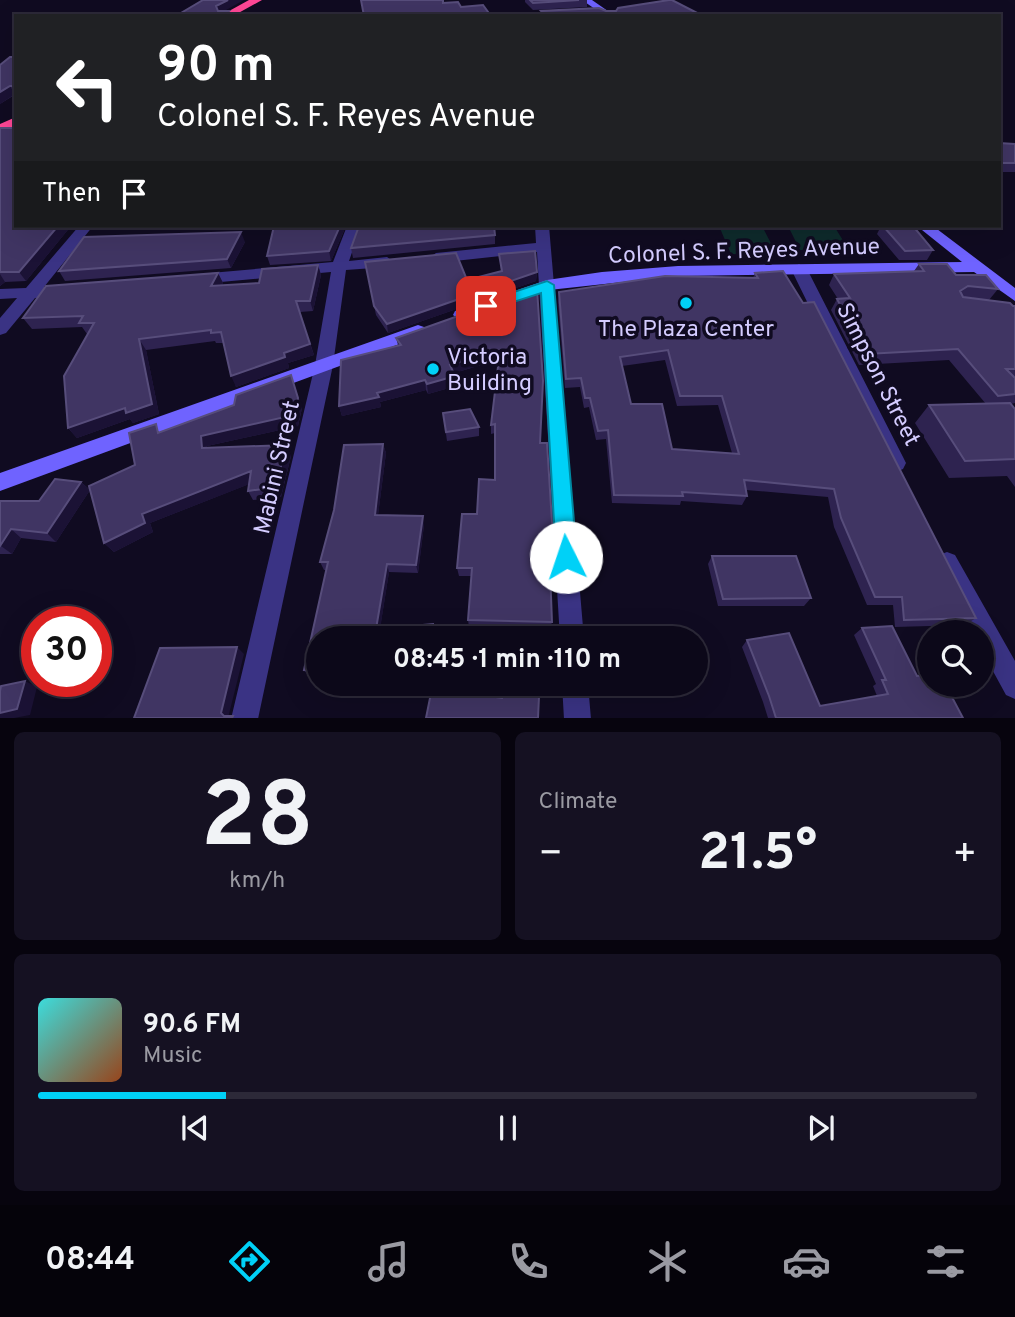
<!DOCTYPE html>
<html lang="en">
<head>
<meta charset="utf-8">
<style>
  body { margin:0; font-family:Overpass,sans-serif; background:#151122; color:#f1f3f6; height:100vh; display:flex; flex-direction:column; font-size:26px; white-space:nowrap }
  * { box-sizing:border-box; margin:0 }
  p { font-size:23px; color:#9a9aa2 }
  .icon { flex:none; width:38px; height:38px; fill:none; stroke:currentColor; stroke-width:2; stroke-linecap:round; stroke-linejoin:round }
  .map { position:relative; height:718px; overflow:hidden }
  .side { display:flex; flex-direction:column; gap:14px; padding:14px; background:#07040e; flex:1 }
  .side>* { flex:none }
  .hud { position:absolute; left:14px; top:14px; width:987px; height:214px; border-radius:0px; box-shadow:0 7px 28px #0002,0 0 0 2px #2c2938; background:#202124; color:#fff; overflow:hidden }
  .tools { position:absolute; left:917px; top:620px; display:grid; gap:14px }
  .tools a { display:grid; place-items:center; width:77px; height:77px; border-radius:50%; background:#0c0819; box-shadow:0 7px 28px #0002,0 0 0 2px #2c2938; font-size:35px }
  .speed { position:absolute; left:21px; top:606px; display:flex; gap:14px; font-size:35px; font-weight:700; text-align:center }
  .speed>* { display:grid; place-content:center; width:91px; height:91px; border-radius:50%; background:#0c0819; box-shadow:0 7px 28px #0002,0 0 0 2px #2c2938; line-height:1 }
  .speed .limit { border:10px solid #d22; background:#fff; color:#111 }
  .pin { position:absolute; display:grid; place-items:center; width:60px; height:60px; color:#fff; margin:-30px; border-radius:14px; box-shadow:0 4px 10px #0006 }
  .me { position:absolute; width:77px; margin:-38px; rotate:356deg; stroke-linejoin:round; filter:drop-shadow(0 0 5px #0008) }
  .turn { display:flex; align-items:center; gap:24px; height:147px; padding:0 28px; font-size:32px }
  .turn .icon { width:91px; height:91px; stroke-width:2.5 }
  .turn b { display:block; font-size:49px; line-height:60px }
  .then { display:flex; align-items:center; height:66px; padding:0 28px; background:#0003; gap:14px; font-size:26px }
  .big { font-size:52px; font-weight:700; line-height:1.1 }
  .side .card { flex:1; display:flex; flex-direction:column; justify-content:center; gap:10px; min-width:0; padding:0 24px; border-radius:10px; background:#151122 }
  .side .dial { align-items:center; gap:0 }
  .dial b { font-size:91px; line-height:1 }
  .song { display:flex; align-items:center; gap:21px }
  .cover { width:84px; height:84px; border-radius:10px; background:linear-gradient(135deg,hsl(180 70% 55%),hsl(20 70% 35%)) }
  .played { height:7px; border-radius:4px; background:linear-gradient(90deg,#00d1f7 20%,#2c2938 20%) }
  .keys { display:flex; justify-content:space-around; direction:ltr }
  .heat { display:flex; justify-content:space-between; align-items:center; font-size:38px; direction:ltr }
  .side .tiles { flex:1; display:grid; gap:14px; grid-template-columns:1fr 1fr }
  .card:last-child { grid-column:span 2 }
  .trip { position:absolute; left:306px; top:626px; width:402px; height:70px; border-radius:35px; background:#0c0819; box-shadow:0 7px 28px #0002,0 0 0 2px #2c2938; font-weight:700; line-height:70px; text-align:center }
  .dock { display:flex; height:112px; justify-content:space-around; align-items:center; background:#05030a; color:#9a9aa2 }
  .dock .icon { width:49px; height:49px }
  .dock .active { color:#00d1f7 }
  .dock b { font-size:32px; color:#f1f3f6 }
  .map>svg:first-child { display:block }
  .green { fill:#0e2b2c }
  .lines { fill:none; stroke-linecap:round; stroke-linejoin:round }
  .street { fill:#3a3384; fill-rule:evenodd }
  .secondary { fill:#6f63ff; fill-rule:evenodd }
  .highway { fill:#ff4796; fill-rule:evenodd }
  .wall { fill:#2e2350; fill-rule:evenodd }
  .shaded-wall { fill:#1b1235 }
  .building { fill:#403563; stroke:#574d7b; stroke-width:2; fill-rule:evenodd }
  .route { fill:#00d1f7; stroke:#0088a1; stroke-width:2 }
  .poi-dot { fill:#00d1f7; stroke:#100b21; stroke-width:2.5 }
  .labels { text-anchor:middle; stroke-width:7; stroke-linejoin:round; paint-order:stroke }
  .street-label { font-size:23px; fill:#d4ccff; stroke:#100b21 }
  .poi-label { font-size:23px; fill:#d4ccff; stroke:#100b21 }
</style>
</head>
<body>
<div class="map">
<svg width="1015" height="719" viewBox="0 0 1015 719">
  <rect width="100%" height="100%" fill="#100b21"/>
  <path class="green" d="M719,226H762L777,255L731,254Z
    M788,226H834L849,250H800Z"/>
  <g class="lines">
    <path class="street" d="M567,11L564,16H527L531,13Z
      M79,226H93L44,287H69L71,291L69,295L35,298L6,333L0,335V318L17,298L0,299V289L26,288Z
      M347,226H361L349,261L387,257L394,262L387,267L346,270L333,365L258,719H231L315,365L331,272L199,284L191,279L199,274L333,262Z
      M535,226H549L584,639H560L537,252L436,263L429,258L436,253L536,243Z
      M799,264L807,269L903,457L906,463L903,469L896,472L889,469L791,269Z
      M947,552L955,555L1015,661V699L1006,695L982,651V632H972L939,571L936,563L939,555Z
      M562,684H588L591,719H564Z"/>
    <path class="secondary" d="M582,0H592L615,16H605Z
      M917,226H933L1015,288V301L974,272L678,276L549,290L461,321L453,315L455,311L547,280L602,272L678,266L962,262Z
      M418,325L424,327L426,331L424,335L0,491V473Z"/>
    <path class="highway" d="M249,0H262L233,16H220Z
      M16,117V126L0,133V124Z"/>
  </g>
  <path class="wall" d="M525,0H587V7L533,10L525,2Z
    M16,57V94L0,104Z
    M0,128L16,226H71L26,281L5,282L0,286Z
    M999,143L1015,144V172H999Z
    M274,226H346L331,261L270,265L267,256Z
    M580,226H667L581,228Z
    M881,226H913L933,250L927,260H899L877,234Z
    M495,235V244L353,258L351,248Z
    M245,242L231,268L65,281L59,271Z
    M499,254L537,272L536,281L388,333L376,315L365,262L467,280L501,271Z
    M919,264L998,289L989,300L966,297L1015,306V403L1011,404L1015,409V487L1007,476L949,478L915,423L929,405L986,404L949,360L859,365L831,310L837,299H838L829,285L834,274L914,271Z
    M318,265L321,275L313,311L300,312L314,355L288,363L289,368L236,387L223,343H216L215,341L146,350L159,414L133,423L130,419L77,438L68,428L88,334H87L82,327L32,329L23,318L218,273L223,283L222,285L259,283Z
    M755,273L976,618L965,625L895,627L893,605H867L834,527L828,497L746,490L747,496L742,505L681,501L680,505L612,503L606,439L596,440L589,407L584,408L580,387L565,388L558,302L559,292L753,278ZM665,360L677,406L718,405L732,453L672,449L631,404L622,366Z
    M537,288L540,443L555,570L554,578H551L552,622L550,629L469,627L468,620L471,576H459L457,568L477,514L495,480V433L491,434V425L499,360L454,373L456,386L428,394L426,390L380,402L381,407L342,416L339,406L398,345L396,338Z
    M291,375L302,408L298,426L207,446V448L291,456L281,497L253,500L248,491L249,484L150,523L153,532L114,552L104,543L135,465L234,405Z
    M443,413L479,427V436L447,441Z
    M383,444L386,453L378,515L424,525L418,573L389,572L380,628L435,631V639H318V677H309L304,670L327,570H324L320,562Z
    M81,482L90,490L56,542L21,538L12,554H0V501H39Z
    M712,556L811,598L804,606H718L708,564Z
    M862,628L917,676L963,718H768L763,702L742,647L747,640L820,706L877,696L873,686L876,684L854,635Z"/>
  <path class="shaded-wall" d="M228,0H244L219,14L216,6Z
    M10,86L15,94L0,104V92Z
    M58,226H71L26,281L19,272Z
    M340,226H346L331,261L329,251Z
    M241,232L245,242L231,268L227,259Z
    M318,265L321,275L313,311L310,301Z
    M537,272L536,281L388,333L387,324Z
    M218,273L223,283L216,297L211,286Z
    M0,274L5,282L0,286Z
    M139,339L146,350L159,414L133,423L130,419L77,438L68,428L125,408Z
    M310,344L314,355L288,363L289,368L236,387L231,376L284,353Z
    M500,350V359L451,374L450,365Z
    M291,375L302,408L298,426L207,446L209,458L202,448L201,436Z
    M455,376L456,386L428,394L427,384Z
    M425,380L426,390L380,402L381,407L342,416L339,406L377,393Z
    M383,444L386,453L377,523L375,515Z
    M286,445L291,456L281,497L276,487Z
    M251,471L257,481L150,523L153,532L114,552L104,543L142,514Z
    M81,482L90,490L56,542L47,533Z
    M423,516L424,525L418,573L416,565Z
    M11,529L21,538L12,554L1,546Z
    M387,564L389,572L379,636L376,629Z
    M237,647L244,654L228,718H227L221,713Z
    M25,681L37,687L30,715L14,718H0V713Z"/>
  <path class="building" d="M203,0H228L216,6L218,11H229L224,16H176Z
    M361,0H443V3L458,2L461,7L483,5L491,16H364Z
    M530,0H579L533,3Z
    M669,0H672L703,16H546L541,11L599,8L606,11H616L618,8Z
    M10,57H16V86H10L0,92V65Z
    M0,128H16V226H58L19,272H0Z
    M999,143L1015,144V163H999Z
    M274,226H340L329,251L267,256Z
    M359,226H494L495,235L351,248Z
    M883,226H913L933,250L905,251Z
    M241,232L227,259L59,271L84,237Z
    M535,251L537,272L387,324L374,306L365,262L456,253L467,280L502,271L499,254Z
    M919,264H947L956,275H986L998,289L968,286L960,291L963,297L1010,303L1013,306H1015V369H1006L1015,378V394L998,396L958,349L866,354L837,299L850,298L834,274L924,271Z
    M318,265L310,301H296L310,344L284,353L285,357L231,376L221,332L211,333V330L139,339L152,404L126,413L125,408L68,428L64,376L94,323H79L83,316L23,318L46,286L218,273L211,286L259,283L262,269Z
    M783,271L803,303L814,302L976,618L904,620L902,597H875L841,518L834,489L744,480L747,496L682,492L683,496L614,495L608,430L598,431L590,398H585L581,378L566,379L559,292L665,276L758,278L755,273ZM668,350L680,396H722L739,454L672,449L662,404H631L620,357Z
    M537,288L543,381L540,443H547L555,570H550L552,622L468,620L472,568H457L462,514H477L479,479L495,480V424L491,425L500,350L450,365L455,376L427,384L425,380L377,393L379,397L339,406L341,360L401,345L396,338Z
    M291,375L298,398L294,415L201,436L202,448L286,445L276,487L248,491L251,471L142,514L145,523L104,543L89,486L135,465L129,433L156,424L158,433L234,405L236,395Z
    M1010,403L1015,409V459L965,461L929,405Z
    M470,409L479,427L446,432L443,413Z
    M383,444L375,515L423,516L416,565L387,564L376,629L433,624V639H318V671L304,670L328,562H320L334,510L344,445Z
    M55,479L81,482L47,533L11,529L0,546V501H39Z
    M712,556H796L811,598L723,599Z
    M892,626L917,676L929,675V684H945L963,718H776L769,696L747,640L789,633L820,706L888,694L882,680H886L862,628Z
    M237,647L221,713L224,716H233L232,718H134L160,648Z
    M25,681L17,709L0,713V691L1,686Z
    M432,688L502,698L503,693L539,697L538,718H426Z"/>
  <path class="route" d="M547,281L554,285L577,557L574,564L566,567L559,564L556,557L541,293L486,311L479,306L481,303Z"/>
  <g class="poi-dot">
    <circle cx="686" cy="303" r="7"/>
    <circle cx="433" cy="369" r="7"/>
  </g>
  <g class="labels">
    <g class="street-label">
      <text transform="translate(744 250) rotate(-2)" y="8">Colonel S. F. Reyes Avenue</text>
      <text transform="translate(879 374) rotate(63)" y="8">Simpson Street</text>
      <text transform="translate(276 467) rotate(-77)" y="8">Mabini Street</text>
    </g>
    <g class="poi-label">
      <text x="686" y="336">The Plaza Center</text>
      <text x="447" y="364" text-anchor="start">Victoria<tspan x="447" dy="26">Building</tspan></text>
    </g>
  </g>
</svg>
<div class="tools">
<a><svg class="icon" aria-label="search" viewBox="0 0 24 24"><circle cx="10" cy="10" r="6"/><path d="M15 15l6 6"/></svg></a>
</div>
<div class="speed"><div class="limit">30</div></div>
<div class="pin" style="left:486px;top:306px;background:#d93025"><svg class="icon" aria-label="arrive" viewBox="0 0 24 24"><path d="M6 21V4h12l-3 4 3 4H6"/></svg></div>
<svg class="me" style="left:566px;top:557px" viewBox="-20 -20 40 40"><circle r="19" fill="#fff"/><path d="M0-13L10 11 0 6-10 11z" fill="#00d1f7"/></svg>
<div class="trip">08:45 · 1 min · 110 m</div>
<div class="hud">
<div class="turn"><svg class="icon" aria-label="left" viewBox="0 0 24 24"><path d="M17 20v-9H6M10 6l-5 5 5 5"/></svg><div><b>90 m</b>Colonel S. F. Reyes Avenue</div></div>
<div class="then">Then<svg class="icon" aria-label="arrive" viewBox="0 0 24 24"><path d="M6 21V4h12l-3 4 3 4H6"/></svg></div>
</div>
</div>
<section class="side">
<div class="tiles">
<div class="card dial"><b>28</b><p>km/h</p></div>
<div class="card"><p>Climate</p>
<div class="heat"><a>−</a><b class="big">21.5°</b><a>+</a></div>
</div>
<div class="card">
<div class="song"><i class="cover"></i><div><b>90.6 FM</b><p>Music</p></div></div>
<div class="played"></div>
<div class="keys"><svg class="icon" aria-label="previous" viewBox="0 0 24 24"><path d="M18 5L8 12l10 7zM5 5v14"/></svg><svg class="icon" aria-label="pause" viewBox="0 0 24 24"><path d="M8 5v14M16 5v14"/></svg><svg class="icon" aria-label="next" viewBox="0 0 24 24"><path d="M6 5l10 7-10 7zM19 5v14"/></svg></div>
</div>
</div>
</section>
<nav class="dock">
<b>08:44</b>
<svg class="icon active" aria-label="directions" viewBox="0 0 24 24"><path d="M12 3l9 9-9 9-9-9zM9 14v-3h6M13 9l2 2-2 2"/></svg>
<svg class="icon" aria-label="music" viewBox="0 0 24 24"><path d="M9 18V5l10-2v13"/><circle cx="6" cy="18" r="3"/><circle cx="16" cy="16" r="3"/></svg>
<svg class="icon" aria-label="phone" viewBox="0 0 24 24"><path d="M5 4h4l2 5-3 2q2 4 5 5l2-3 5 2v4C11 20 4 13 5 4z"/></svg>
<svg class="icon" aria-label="climate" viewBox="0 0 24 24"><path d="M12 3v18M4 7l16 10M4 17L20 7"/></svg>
<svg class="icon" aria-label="car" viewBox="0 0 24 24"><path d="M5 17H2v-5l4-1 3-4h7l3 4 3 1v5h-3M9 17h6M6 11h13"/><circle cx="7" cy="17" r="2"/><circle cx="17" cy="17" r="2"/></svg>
<svg class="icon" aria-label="filters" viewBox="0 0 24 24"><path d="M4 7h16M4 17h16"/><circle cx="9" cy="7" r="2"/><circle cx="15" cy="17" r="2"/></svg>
</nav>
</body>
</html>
